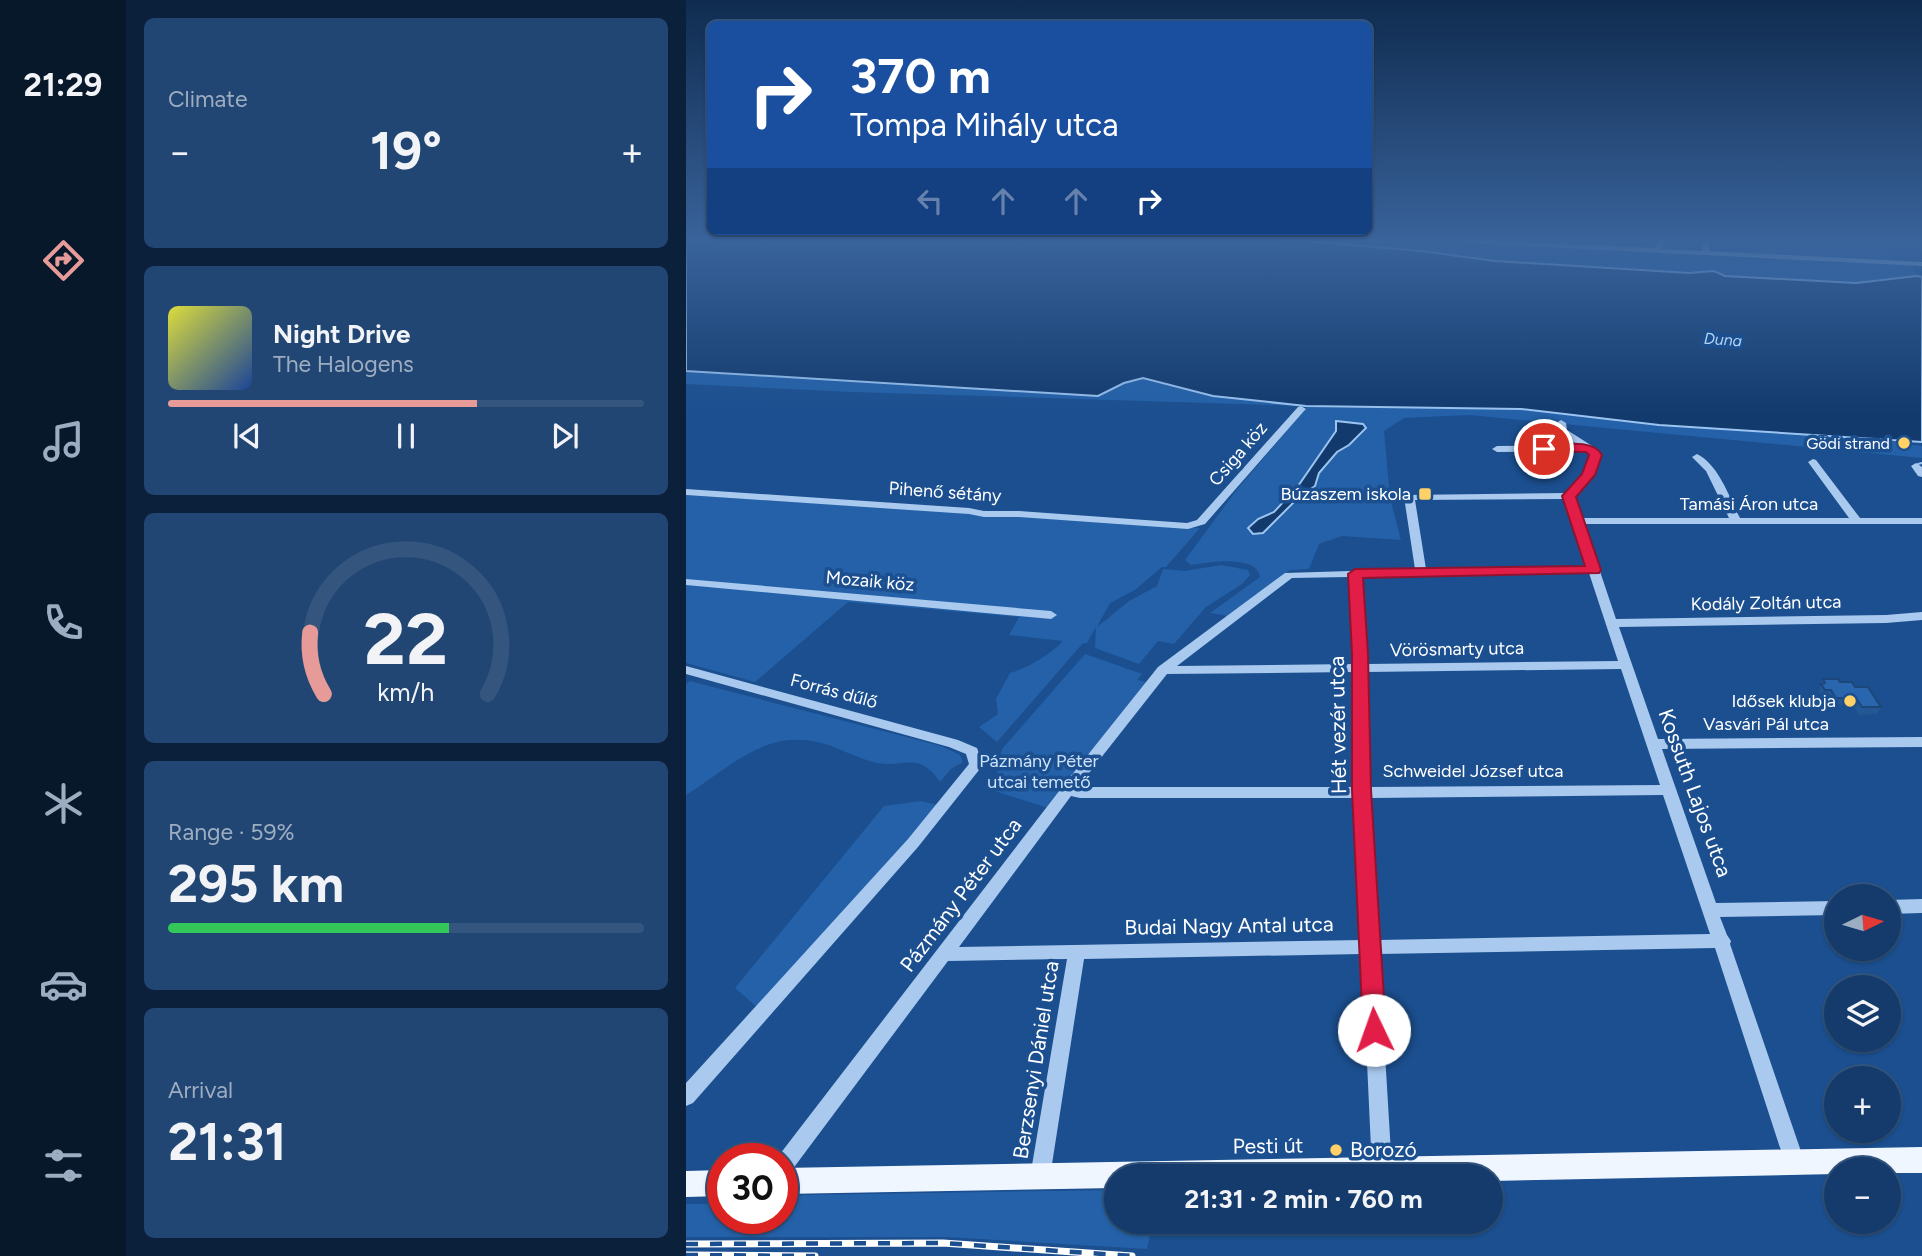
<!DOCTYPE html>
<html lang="en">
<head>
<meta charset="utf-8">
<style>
  body { margin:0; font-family:Figtree,sans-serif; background:#214673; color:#f1f3f6; height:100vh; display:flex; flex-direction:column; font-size:26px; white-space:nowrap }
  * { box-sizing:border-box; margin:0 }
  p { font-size:23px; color:#9dadc1 }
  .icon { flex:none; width:38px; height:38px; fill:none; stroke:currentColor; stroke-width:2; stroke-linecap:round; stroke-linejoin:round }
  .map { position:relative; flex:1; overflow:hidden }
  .panel { display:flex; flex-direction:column; gap:18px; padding:18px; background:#0b203b; width:560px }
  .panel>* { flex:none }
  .banner { position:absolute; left:21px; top:21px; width:665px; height:214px; border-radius:10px; box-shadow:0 2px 5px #0004,0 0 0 2px #33557e; background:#1a4fa0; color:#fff; overflow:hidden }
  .needle { width:46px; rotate:85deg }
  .tools { position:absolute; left:1138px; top:884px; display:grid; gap:14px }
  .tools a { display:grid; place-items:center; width:77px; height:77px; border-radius:50%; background:#143b6b; box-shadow:0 2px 5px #0004,0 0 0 2px #33557e; font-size:35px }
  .speed { position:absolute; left:21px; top:1143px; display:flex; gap:14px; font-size:35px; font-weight:700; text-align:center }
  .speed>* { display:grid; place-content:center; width:91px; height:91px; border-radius:50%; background:#143b6b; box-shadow:0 2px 5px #0004,0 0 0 2px #33557e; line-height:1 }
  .speed .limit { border:10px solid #d22; background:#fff; color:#111 }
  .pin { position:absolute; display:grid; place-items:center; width:60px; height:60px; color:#fff; margin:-30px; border:4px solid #fff; border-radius:50%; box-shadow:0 2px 7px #0007 }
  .me { position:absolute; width:77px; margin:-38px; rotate:357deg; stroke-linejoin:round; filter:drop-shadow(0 0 5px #0008) }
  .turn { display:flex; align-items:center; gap:24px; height:147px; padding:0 28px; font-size:32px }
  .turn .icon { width:91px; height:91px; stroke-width:2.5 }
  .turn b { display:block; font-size:49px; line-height:60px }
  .lanes { display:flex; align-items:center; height:66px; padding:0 28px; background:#0003; justify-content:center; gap:35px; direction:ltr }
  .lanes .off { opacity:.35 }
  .big { font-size:52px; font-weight:700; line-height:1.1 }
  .panel .card { flex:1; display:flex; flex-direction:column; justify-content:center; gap:10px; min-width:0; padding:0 24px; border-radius:10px; background:#214673 }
  .panel .dial { align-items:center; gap:0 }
  .dial svg { height:182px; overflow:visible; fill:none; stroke:#33557e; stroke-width:7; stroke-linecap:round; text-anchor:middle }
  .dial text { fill:#f1f3f6; stroke:none }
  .song { display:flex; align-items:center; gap:21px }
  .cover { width:84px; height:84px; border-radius:10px; background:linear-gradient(135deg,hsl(60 70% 55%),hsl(220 70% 35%)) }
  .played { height:7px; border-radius:4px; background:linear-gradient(90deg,#e69b98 65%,#33557e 65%) }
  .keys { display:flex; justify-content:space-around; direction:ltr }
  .heat { display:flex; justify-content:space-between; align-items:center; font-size:38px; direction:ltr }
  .charge { height:10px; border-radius:5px; background:linear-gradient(90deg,#34c759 59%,#33557e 0) }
  .trip { position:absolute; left:418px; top:1164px; width:399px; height:70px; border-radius:35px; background:#143b6b; box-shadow:0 2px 5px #0004,0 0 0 2px #33557e; font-weight:700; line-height:70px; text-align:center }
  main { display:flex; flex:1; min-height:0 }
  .tab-bar { display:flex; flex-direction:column; width:126px; justify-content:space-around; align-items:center; background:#08182b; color:#9dadc1 }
  .tab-bar .icon { width:49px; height:49px }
  .tab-bar .on { color:#e69b98 }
  .tab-bar b { font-size:32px; color:#f1f3f6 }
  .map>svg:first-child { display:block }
  .green { fill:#2461a8; fill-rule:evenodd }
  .water { fill:#123a6d; stroke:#9cc4f0; stroke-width:2 }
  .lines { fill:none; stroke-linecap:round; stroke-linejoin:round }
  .stream { stroke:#9cc4f0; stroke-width:2 }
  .minor { fill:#a9c9ee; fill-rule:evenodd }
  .major { fill:#f0f6ff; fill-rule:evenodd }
  .rail-casing { stroke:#fff; stroke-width:7 }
  .rail { stroke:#1b4f8f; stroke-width:4.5; stroke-dasharray:12; stroke-linecap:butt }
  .wall { fill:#245895 }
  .building { fill:#2a66ad; stroke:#1d4779; stroke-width:2 }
  .route { fill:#e11d48; stroke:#92132f; stroke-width:2 }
  .poi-dot { fill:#ffd166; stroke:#1b4f8f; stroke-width:2.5 }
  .labels { text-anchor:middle; stroke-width:7; stroke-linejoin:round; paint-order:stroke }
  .far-water-label { font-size:16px; font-style:italic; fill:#b5d3f5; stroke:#1b4f8f }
  .far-poi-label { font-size:16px; fill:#fff; stroke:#1b4f8f; text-anchor:end }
  .street-label { font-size:18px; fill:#fff; stroke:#1b4f8f }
  .poi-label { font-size:18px; fill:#fff; stroke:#1b4f8f; text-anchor:end }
  .park-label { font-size:18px; fill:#cfe3fa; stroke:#1b4f8f }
  .near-street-label { font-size:21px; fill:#fff; stroke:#1b4f8f }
  .near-poi-label { font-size:21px; fill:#fff; stroke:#1b4f8f; text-anchor:start }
</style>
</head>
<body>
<main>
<nav class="tab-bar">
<b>21:29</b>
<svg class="icon on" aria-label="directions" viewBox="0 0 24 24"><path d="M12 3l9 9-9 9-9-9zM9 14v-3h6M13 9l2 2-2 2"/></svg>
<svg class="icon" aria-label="music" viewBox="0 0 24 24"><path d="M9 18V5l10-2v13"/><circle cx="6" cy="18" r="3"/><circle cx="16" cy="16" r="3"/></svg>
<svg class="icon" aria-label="phone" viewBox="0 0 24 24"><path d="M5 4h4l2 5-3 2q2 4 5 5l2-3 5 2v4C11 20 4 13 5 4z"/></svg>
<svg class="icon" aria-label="climate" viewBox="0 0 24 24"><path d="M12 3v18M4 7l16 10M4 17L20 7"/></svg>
<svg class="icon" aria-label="car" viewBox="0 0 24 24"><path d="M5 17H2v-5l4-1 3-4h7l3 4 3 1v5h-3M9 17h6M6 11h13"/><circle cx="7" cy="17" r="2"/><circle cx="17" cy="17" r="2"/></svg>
<svg class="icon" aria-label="filters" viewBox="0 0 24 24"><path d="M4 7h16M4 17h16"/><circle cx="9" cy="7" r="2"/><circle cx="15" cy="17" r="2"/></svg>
</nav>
<section class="panel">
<div class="card"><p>Climate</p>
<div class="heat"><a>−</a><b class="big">19°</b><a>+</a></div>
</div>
<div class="card">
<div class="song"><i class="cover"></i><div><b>Night Drive</b><p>The Halogens</p></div></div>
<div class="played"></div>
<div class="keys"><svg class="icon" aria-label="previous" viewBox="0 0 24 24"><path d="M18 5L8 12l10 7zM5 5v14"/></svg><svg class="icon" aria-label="pause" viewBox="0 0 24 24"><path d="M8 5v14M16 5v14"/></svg><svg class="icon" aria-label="next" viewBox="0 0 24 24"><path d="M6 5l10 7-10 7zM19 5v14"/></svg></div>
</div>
<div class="card dial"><svg viewBox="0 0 100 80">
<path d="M14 69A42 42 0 1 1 86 69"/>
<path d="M14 69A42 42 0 0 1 8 42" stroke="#e69b98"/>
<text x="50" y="56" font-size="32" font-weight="700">22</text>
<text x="50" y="72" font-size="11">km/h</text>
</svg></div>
<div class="card"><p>Range · 59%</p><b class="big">295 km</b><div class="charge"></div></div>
<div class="card"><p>Arrival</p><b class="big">21:31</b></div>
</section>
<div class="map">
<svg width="1236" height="1256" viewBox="0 0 1236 1256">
  <rect width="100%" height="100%" fill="#1b4f8f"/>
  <path class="green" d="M595,239H733L795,244L1226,265L1231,276L1170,283L1039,276L1028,271L1003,273L809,261L747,253L743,248H710Z
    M1067,239H1236V242L1203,240L1204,262L1065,256Z
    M0,371L412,396L438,383L457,378L527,396L620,406L167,392L0,384Z
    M621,407L835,409L973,425L1186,439L1236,446V458L783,415L718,418L698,431L704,498L715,540L656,536L633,544L623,569L604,570L542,616L524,613L574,577C571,554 522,562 505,565L499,560L549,492ZM659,422L680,428L663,445L651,452L633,473L629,486L611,499L591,520L573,519C613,500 628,452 659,422Z
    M0,495L514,528L480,567H476L449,590L424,603L411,627L443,601L471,586L477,569L499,571L535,565L562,570L564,575L556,584L520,607L488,644L472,641L453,664L409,648L410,627L401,643H397L311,742L293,727L312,714L310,699L324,673C345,666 361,657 377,641L323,635L333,617L162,602L69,682L0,663Z
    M399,654L456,674L451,680L460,682L362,808L299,788L311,774L316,749Z
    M4,681L255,746L274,755L277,762L265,769L254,782C231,749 218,770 187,762C168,757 150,746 131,742C76,730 43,769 0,795V684Z
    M235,801L252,805L73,1009L49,988L198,806Z
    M430,1190V1222H467L461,1249L261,1237H0V1204H37V1218H96V1200L117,1195Z"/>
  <path class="water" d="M0,239H595L735,251L809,261L1003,273L1028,271L1039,276L1170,283L1231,276L1236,277V442L973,425L835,409L620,406L527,396L457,378L438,383L412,396L0,371Z
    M650,421L677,424L680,428L663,445L651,452L633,473L629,486L611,499L577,533L567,534L562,528L572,519L588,512L612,486L650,431Z"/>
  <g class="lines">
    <path class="stream" d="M1232,464L1236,463"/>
    <path class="minor" d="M738,239H774L969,248L973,239H979L976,249L1016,251L1018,239H1024L1023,251L1236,262V266L741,241Z
      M615,406L620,409L618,411L519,524L502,529L333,517H298L283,514L0,495V489L283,508L298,511H333L501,523L511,520L612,407Z
      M875,420L880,423L881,430L911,449L914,455L907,475L888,496L896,518H1043L1020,471L1006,457L1011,454C1033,465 1043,497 1054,518H1163L1122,462L1127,459L1130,460L1174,518H1236V524H898L930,619L1200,615L1236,612V620L1200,623L933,627L972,739L1236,737V747L976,749L1030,903L1150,901V915L1034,917L1041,935L1045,941L1044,944L1119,1163L1116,1170L1109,1173L1102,1170L1099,1163L1029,948L693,954L706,1170L703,1176H689L686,1170L676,954L398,959L364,1177L361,1184L354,1187L347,1184L344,1177L381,959L262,961L109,1166L103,1183L96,1186V1158H92L94,1154L377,786L472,667L599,573L729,569L718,497L719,495L880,493L897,474L904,455L901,451L811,452L806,449L811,446L892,445L871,431L870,423ZM879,499L901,567L740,569L729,500ZM903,573L932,661L681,664L675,577ZM663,577L668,664L491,666L606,578ZM935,669L974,785L683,787L681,672ZM668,672L669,787H392L481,674ZM977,795L1024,934L692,940L684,798ZM385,796L394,798H669L676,940L273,947Z
      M1230,463L1236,467V477L1232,476L1225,466Z
      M0,579L365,611L371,615L365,619L0,585Z
      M0,666L272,740L291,748L297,765L232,847L7,1103L0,1106V1083L222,839L283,764L280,754L263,747L0,674Z
      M1236,899V913L1202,914V900Z"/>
    <path class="major" d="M1236,1147V1173H1202V1169H1150V1174L805,1181V1176H430V1188L96,1194V1168Z
      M37,1170V1196L0,1197V1171Z"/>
    <g class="rail-casing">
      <path id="rail" d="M0,1244L257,1243L446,1256
        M0,1255L129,1256"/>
    </g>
    <use href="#rail" class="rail"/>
  </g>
  <path class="wall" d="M1137,679L1154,682L1169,687L1195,707L1191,714L1173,715L1167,705H1147L1142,697H1136L1133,691Z"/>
  <path class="building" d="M1137,679H1152L1154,682H1166L1169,687H1182L1195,707H1176L1170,698H1150L1145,690H1139L1135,684L1139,683Z"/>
  <linearGradient id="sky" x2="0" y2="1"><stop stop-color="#0f2b4f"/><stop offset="0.58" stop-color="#39639b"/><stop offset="1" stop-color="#39639b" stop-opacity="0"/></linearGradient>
  <rect width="1236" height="414" fill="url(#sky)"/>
  <path class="route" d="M858,445C875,445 907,438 916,455L909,475L890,497L915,570L913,573L677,578L682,654L685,790L700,1030L697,1038L688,1041L680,1038L677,1030L666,790V654L662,574L669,569L899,566L876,496L896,474L903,455L900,452L854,451V446Z"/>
  <g class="poi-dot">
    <circle cx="1218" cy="443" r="7"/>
    <rect x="732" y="487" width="14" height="14" rx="3.5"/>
    <circle cx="1164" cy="701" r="7"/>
    <circle cx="650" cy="1150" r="7"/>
  </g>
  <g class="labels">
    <g class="far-water-label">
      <text transform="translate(1037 339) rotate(4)" y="6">Duna</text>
    </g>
    <g class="far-poi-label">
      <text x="1204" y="449">Gödi strand</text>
    </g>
    <g class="street-label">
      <text transform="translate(552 454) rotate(-49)" y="6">Csiga köz</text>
      <text transform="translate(259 492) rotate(4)" y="6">Pihenő sétány</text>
      <text x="1063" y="510">Tamási Áron utca</text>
      <text transform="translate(184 581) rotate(5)" y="6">Mozaik köz</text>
      <text transform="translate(1080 603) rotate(-1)" y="6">Kodály Zoltán utca</text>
      <text transform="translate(771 649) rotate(-1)" y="6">Vörösmarty utca</text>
      <text transform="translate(148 691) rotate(15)" y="6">Forrás dűlő</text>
      <text x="1080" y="730">Vasvári Pál utca</text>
      <text x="787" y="777">Schweidel József utca</text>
    </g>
    <g class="poi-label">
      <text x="725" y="500">Búzaszem iskola</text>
      <text x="1150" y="707">Idősek klubja</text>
    </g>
    <g class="park-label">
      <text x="353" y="767">Pázmány Péter<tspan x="353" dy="21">utcai temető</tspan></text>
    </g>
    <g class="near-street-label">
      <text transform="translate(652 725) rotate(-91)" y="7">Hét vezér utca</text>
      <text transform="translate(1009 793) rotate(70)" y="7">Kossuth Lajos utca</text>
      <text transform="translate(275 895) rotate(-53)" y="7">Pázmány Péter utca</text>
      <text transform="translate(543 926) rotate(-1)" y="7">Budai Nagy Antal utca</text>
      <text transform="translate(350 1060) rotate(-81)" y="7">Berzsenyi Dániel utca</text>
      <text transform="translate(582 1146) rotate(-1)" y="7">Pesti út</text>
    </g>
    <g class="near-poi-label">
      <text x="664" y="1157">Borozó</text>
    </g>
  </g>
</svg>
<div class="tools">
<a><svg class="needle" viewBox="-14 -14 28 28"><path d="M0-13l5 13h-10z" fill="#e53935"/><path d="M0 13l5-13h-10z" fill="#9dadc1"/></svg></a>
<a><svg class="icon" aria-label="layers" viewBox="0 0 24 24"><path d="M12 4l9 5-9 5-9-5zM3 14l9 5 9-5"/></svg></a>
<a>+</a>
<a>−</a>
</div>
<div class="speed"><div class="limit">30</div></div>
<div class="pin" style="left:858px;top:449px;background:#d93025"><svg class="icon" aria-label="arrive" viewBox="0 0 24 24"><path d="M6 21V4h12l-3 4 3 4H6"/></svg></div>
<svg class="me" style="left:688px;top:1030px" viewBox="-20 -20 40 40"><circle r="19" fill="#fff"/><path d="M0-13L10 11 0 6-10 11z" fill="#e11d48"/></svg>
<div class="trip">21:31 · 2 min · 760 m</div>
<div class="banner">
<div class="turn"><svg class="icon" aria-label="right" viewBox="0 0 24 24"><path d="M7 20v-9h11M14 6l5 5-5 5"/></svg><div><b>370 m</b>Tompa Mihály utca</div></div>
<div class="lanes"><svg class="icon off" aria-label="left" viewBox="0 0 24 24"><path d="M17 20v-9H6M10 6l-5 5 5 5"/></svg><svg class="icon off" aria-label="ahead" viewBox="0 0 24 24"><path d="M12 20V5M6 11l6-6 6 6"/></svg><svg class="icon off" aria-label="ahead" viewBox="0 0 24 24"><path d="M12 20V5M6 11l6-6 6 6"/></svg><svg class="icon" aria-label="right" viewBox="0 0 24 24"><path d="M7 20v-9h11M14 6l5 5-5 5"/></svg></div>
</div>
</div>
</main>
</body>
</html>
